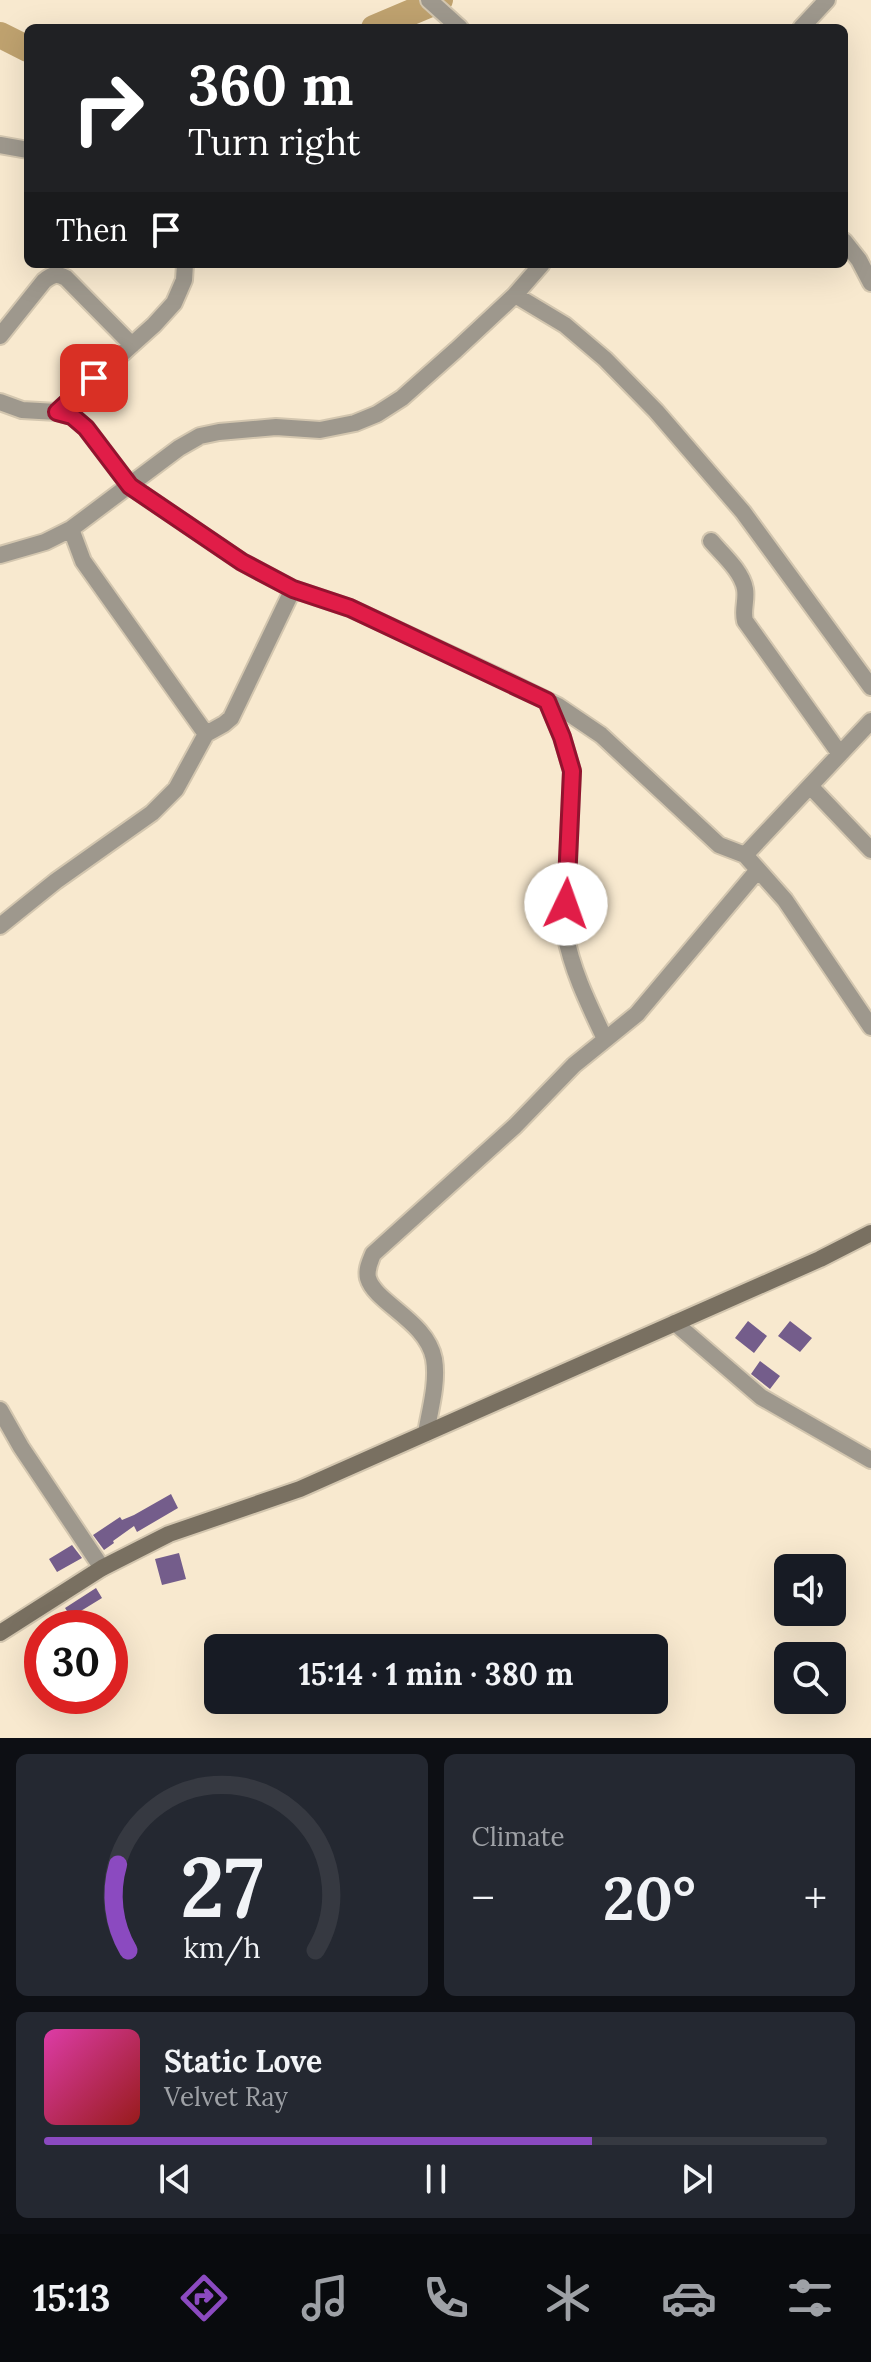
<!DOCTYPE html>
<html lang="en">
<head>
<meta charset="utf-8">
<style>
  body { margin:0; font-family:Lora,serif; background:#242831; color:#f1f3f6; height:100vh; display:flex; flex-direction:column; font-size:30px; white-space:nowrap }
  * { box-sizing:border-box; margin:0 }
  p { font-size:26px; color:#9ea1a6 }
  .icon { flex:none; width:44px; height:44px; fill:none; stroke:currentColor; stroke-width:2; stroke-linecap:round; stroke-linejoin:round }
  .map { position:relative; height:1738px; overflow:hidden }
  .sheet { display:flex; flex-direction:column; gap:16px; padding:16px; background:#0d0f14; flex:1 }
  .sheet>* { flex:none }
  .top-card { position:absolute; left:24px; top:24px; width:824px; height:244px; border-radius:12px; box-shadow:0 8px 32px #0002; background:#202124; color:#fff; overflow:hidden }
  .fabs { position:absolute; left:774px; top:1554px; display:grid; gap:16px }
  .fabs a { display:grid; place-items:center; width:72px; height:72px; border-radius:12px; background:#171b24; box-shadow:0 8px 32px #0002; font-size:40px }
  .speed { position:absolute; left:24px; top:1610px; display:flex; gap:16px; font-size:40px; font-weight:700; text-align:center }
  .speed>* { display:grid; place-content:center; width:104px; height:104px; border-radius:50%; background:#171b24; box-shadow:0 8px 32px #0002; line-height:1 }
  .speed .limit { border:12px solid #d22; background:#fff; color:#111 }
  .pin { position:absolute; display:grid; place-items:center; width:68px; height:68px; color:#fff; margin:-34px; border-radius:16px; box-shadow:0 4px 12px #0006 }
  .me { position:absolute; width:88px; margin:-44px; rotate:3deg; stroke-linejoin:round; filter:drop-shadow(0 0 6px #0008) }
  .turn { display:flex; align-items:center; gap:28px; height:168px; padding:0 32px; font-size:36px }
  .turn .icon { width:104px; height:104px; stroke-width:2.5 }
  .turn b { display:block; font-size:56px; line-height:68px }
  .then { display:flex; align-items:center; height:76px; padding:0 32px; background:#0003; gap:16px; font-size:30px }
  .big { font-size:60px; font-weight:700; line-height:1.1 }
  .sheet .widget { flex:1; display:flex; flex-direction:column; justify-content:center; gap:12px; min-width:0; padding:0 28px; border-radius:12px; background:#242831 }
  .sheet .dial { align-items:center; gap:0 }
  .dial svg { height:208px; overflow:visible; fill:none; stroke:#363941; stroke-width:7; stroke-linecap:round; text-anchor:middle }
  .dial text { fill:#f1f3f6; stroke:none }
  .song { display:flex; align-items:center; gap:24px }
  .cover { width:96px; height:96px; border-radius:12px; background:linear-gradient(135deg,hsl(320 70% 55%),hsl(0 70% 35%)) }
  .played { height:8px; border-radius:4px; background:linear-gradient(90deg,#8b4ac0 70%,#363941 70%) }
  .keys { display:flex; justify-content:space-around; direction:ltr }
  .heat { display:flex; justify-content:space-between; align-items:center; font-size:44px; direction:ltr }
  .sheet .tiles { flex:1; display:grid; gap:16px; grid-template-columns:1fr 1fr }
  .widget:last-child { grid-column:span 2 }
  .trip { position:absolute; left:204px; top:1634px; width:464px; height:80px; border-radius:12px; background:#171b24; box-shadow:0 8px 32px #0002; font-weight:700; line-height:80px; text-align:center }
  .menu { display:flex; height:128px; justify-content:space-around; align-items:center; background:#090b0e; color:#9ea1a6 }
  .menu .icon { width:56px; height:56px }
  .menu .active { color:#8b4ac0 }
  .menu b { font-size:36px; color:#f1f3f6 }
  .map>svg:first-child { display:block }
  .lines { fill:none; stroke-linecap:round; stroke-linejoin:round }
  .river { stroke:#bfa26f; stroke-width:26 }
  .building { fill:#745d8b }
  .street-casing { stroke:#d3c6af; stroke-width:20 }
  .secondary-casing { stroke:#d3c6af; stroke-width:20 }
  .street { stroke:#9e988d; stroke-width:16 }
  .secondary { stroke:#797061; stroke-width:16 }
  .route-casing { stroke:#92132f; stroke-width:20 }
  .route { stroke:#e11d48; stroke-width:14 }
</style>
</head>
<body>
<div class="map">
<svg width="871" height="1738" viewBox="0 0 871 1738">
  <rect width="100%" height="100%" fill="#f8e9cf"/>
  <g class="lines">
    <path class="river" d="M374,28L440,0
      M0,35L28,49"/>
  </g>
  <path class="building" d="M748,1321L767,1336L754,1353L735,1338Z
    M790,1321L812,1338L800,1352L778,1336Z
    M760,1361L780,1376L770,1389L751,1374Z
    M171,1494L178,1508L137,1532L134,1526L113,1541L114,1543L104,1550L93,1535L120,1517L122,1520L134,1515Z
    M72,1545L82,1558L57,1572L49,1559Z
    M179,1553L186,1579L162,1585L155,1559Z
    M96,1588L102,1598L71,1617L65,1608Z"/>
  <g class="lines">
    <g class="street-casing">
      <path id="street" d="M429,0L460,28
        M801,28L827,0
        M0,145L28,150
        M844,241L859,260L871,283
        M515,295L565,325L605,359L656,411L743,512L871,687
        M0,336L44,281C53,274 57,273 66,278L132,345
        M0,402L22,410L57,412L72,416L86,428L130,486L242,562L293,589L350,608L505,680L558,706L601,735L719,845L745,855L785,900L871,1027
        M57,412L154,325L174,303L184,280L185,264
        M711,541C722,554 742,571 745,589C747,600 742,610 745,621L840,754
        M0,555L45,542L71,529
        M547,701L562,737L572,771L565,933C572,971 589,1005 605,1039
        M206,734L224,724L231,718L293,589
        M810,786L871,850
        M745,855L871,721
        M0,926L56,881L152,813L176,789L206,734L83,561L71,529L179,448L200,436L219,432L276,427L320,430L355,423L377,414L402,398L456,350L515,295L542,264
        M675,1323L761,1397L871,1460
        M0,1410L21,1447L102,1568
        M426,1433C430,1410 438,1382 434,1359C427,1321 375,1303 368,1278C366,1269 370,1262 373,1254L515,1126L574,1065L637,1014L758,870"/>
    </g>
    <g class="secondary-casing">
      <path id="secondary" d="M0,1633L102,1568L169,1534L300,1489L820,1259L871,1233"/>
    </g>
    <use href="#street" class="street"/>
    <use href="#secondary" class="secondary"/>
  </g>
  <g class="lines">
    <g class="route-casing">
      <path id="route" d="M94,378L57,412L72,416L86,428L130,486L242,562L293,589L350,608L547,701L562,737L572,771L566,904"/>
    </g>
    <use href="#route" class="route"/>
  </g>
</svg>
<div class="fabs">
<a><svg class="icon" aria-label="sound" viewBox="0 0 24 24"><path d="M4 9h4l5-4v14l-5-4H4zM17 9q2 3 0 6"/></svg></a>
<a><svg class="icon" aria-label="search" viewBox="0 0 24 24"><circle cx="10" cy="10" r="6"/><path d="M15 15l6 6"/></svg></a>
</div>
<div class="speed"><div class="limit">30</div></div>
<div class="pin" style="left:94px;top:378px;background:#d93025"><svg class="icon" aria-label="arrive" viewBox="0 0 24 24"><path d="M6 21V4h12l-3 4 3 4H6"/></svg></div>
<svg class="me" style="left:566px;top:904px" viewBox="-20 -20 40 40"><circle r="19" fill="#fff"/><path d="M0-13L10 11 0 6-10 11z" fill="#e11d48"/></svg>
<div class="trip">15:14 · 1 min · 380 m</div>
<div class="top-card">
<div class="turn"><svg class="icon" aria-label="right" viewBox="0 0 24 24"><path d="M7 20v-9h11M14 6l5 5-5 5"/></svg><div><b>360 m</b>Turn right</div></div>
<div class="then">Then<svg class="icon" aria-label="arrive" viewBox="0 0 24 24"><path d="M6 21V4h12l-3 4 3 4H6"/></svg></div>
</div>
</div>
<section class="sheet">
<div class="tiles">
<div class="widget dial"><svg viewBox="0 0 100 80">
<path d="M14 69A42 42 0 1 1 86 69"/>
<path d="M14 69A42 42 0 0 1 10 36" stroke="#8b4ac0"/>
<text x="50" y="56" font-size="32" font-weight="700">27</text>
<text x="50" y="72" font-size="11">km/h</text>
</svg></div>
<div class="widget"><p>Climate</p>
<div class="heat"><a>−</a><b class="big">20°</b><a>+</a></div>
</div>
<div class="widget">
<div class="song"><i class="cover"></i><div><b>Static Love</b><p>Velvet Ray</p></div></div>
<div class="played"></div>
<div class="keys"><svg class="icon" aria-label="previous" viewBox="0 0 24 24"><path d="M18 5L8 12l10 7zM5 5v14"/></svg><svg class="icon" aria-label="pause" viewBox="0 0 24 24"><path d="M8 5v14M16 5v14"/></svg><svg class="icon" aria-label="next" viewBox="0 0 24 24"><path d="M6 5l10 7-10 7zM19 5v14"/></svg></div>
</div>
</div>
</section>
<nav class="menu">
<b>15:13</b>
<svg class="icon active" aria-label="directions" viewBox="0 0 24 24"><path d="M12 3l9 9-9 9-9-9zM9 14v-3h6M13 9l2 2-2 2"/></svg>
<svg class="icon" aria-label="music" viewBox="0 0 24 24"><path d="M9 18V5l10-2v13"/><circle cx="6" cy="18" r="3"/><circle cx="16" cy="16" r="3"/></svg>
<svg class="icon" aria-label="phone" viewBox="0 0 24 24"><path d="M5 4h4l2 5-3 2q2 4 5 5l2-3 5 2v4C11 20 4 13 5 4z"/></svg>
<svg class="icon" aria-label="climate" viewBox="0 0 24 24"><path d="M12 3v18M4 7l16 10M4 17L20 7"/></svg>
<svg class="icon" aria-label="car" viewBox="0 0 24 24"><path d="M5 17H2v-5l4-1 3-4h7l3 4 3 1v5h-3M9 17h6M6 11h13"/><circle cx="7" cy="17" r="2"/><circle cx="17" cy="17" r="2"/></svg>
<svg class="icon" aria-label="filters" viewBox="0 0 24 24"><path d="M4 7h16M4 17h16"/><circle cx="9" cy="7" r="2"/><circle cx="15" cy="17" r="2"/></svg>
</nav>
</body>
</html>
